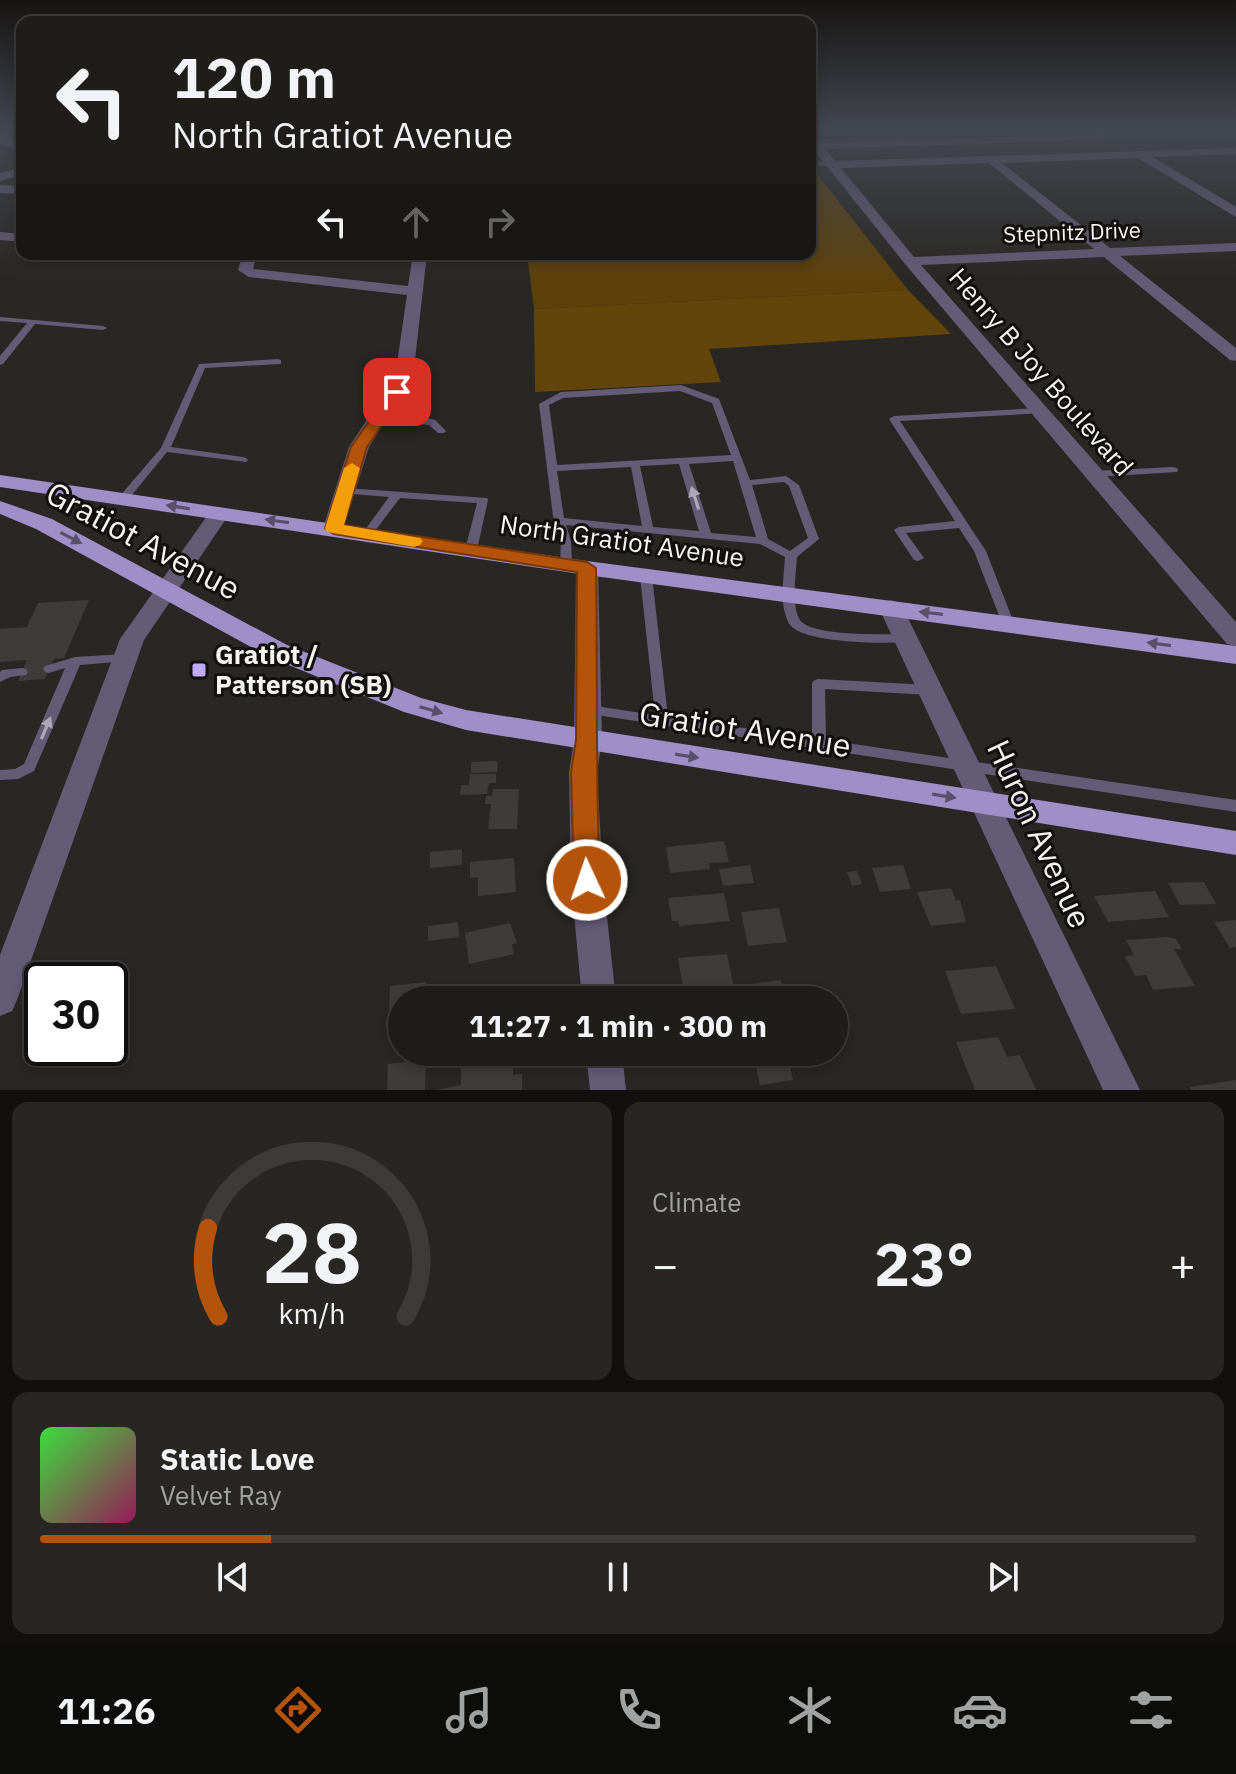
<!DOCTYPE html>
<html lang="en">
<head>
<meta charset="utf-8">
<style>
  body { margin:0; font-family:"IBM Plex Sans",sans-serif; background:#272623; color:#f1f3f6; height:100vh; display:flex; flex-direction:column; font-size:30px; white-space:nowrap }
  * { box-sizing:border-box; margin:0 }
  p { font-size:26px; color:#a1a2a2 }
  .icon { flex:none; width:44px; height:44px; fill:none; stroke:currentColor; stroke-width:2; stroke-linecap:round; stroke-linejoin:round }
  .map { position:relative; height:1090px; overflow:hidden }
  .details { display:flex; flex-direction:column; gap:12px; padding:12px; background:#11100e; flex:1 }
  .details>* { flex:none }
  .top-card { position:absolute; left:16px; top:16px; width:800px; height:244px; border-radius:16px; box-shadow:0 4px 12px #0003,0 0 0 2px #3c3b39; background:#1f1d1a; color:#f1f3f6; overflow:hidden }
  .speed { position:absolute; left:24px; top:962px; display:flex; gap:16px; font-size:40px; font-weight:700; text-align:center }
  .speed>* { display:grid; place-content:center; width:104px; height:104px; border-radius:50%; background:#1f1d1a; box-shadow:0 4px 12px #0003,0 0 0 2px #3c3b39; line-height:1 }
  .speed .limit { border:4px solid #111; border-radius:12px; background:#fff; color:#111 }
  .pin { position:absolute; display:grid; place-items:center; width:68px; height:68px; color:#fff; margin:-34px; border-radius:16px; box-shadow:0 4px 12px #0006 }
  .me { position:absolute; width:88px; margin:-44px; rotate:357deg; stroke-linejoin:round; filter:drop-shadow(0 0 6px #0008) }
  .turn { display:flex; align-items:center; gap:28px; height:168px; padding:0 24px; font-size:36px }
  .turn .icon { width:104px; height:104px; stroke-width:2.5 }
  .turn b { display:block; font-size:56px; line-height:68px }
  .lanes { display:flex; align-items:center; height:76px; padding:0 24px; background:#0003; justify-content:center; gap:40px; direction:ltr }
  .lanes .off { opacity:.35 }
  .big { font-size:60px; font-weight:700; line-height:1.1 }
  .details .tile { flex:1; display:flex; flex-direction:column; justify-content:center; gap:12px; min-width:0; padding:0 28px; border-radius:16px; background:#272623 }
  .details .dial { align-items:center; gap:0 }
  .dial svg { height:208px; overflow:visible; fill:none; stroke:#3c3b39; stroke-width:7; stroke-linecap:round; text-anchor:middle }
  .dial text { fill:#f1f3f6; stroke:none }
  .song { display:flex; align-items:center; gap:24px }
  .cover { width:96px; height:96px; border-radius:12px; background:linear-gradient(135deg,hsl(120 70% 55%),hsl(330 70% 35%)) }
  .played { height:8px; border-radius:4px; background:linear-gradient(90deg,#b45309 20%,#3c3b39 20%) }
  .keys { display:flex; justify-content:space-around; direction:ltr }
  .heat { display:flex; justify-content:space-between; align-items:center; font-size:44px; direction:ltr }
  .details .tiles { flex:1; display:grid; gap:12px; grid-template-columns:1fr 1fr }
  .tile:last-child { grid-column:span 2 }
  .trip { position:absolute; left:388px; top:986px; width:460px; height:80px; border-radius:40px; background:#1f1d1a; box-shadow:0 4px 12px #0003,0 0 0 2px #3c3b39; font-weight:700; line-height:80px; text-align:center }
  .dock { display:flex; height:128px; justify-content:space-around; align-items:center; background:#0c0c0a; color:#a1a2a2 }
  .dock .icon { width:56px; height:56px }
  .dock .selected { color:#b45309 }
  .dock b { font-size:36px; color:#f1f3f6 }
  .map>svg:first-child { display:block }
  .green { fill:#5d410b }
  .forest { fill:#62450b }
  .building { fill:#3e3c38 }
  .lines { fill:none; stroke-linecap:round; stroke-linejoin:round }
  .service { fill:#645b77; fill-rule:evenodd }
  .minor { fill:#645b77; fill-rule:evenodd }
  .primary { fill:#a08ec8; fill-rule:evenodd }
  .oneway { fill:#aca8b4 }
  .oneway2 { fill:#584f6b }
  .route { fill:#b45309; stroke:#753606; stroke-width:2 }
  .slow { fill:#f59e0b }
  .poi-dot { fill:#c0a8f3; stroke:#11100e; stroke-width:3 }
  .labels { text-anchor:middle; stroke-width:6; stroke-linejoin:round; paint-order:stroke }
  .far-street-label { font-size:22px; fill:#f5f4f1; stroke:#11100e }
  .street-label { font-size:26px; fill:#f5f4f1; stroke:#11100e }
  .poi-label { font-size:26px; font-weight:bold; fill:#f5f4f1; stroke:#11100e; text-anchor:start }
  .near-street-label { font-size:32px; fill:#f5f4f1; stroke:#11100e }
</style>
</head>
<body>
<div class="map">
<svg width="1236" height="1090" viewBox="0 0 1236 1090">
  <rect width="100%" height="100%" fill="#292723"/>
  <path class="green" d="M810,165L908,290L534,309L527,254H810Z"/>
  <path class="forest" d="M908,290L951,334L709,349L721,382L535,392L534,309Z"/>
  <path class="building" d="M89,600L64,658L54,659L45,679L18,681L27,660L0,662V629L27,627L38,603Z
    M498,761L497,772L471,773V762Z
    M470,774H496V783H489L487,794L460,795L461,785H469Z
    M493,789H519L517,829H488L491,804H485L486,796H492Z
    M724,841L729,862L709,863L710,869L670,873L666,847Z
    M462,849V865L430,868V852Z
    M514,858L516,892L478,896V877L470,878V862Z
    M750,865L754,883L723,886L719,869Z
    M903,865L911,889L880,892L872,868Z
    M857,871L862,884L852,886L847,872Z
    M1204,882L1216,904L1180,905L1168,883Z
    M951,888L956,901L960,900L966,922L931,926L917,892Z
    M1155,891L1169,917L1108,922L1094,896Z
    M724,893L730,921L679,926L678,921H672L668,898Z
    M779,908L787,942L748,946L741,912Z
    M1236,920V947L1230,948L1214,922Z
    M458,922L459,937L428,941V926Z
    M510,923L517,943L512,944L514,954L469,964L465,933Z
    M1167,937L1176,939L1182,949H1174L1195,986L1153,990L1146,975L1135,976L1125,956L1134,955L1126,940Z
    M727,954L734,989L684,994L678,958Z
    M996,966L1015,1009L961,1014L945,971Z
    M781,980L786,1000H755L751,984Z
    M426,982L425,1000H402V1014L389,1016L390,986Z
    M514,984L515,1000H465V990Z
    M998,1037L1007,1057L1020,1055L1036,1090H975L956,1042Z
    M691,1052H744L746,1060L693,1066Z
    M426,1060L425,1090H387L388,1064Z
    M513,1060V1075L522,1074V1090H437L461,1085V1065Z
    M789,1062L793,1080L760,1085L756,1066Z
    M1236,1080V1090H1191L1190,1087Z"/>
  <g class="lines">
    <path class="service" d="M810,160L832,163L835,165L832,167L810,164Z
      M0,317L103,326L107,328L103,330L35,324L3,364L0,365V356L27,323L0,321Z
      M278,359L281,360V364L205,368L171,447L243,457L246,458L248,460L246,462L167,452L127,501H119L118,499L119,497L161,448L199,364Z
      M681,385L719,399L750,480L786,476L799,485L819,539L797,557C796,574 791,606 800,620C811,637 886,634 906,634L910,635L912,638L910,641C888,645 803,643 790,625C778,606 784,578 785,557L760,544L566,525L571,541L572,565L566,568L562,567L560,565L561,541L553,516L539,404L561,392ZM680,391L712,403L731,455L557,465L549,405L563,398ZM733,461L756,537L711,533L689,464ZM679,464L699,531L653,527L640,466ZM631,467L642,526L564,518L557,471ZM784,482L789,486L808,538L790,551L768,539L752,485Z
      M1040,408L1045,411L1043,413L900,421L986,551L1014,623L1008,627L1002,623L974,551L959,528L906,533L924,558L918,561L914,560L894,530L899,527L955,521L889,419L894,416Z
      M379,415L432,419L435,420L446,431L444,433H438L429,425L376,420L374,418Z
      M1173,467L1177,468L1178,470L1177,472L1095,477L1090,474L1095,471Z
      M345,488L487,498L488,500L477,550L471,553L465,550L477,503L400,498L371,536L367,537L362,534L389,497L341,493L340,491L341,489Z
      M646,572L652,576L668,717L812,738V684L813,681L818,679L930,685L935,687L936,690L935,693L930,695L825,689L826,740L1236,800V812L583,713L581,710L583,707L588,705L655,715L640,576Z
      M125,654L129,655L131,658L129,661L80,665L34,771L18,779L0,780V770L15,769L24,764L65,668L49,673L45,672L43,669L45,666L75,657Z
      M22,668L26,669L28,672L26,675L10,677L0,682V672L2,670Z"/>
    <path class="minor" d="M7,129H18L10,140L22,144V151L0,144V135Z
      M1107,134L1111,135V139L825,149L835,161L1236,148V154L1153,157L1236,207V217L1138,158L1002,163L1110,248L1236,243V251L1120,256L1236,348V361L1230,360L1104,257L921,265L1236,622V646L1227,644L905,264L810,145V135L820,143ZM989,163L1094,249L914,257L841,168Z
      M22,167V175L0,181V173Z
      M0,185L22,186V194L0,193Z
      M0,232L22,234V242L0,240Z
      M243,254H257L253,269L408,286L413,254H427L413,377L369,447L342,533L334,534L323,528L349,447L395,377L407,295L249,277L238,270Z
      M219,507L230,513L144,640L17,1000L12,1011L0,1016V955L120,639L212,509Z
      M587,561L595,563L598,568L602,740L597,772L603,880L616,1000H582L571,880L569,772L574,740L576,568L579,563Z
      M891,600L899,603L903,608L1140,1090H1103L879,608L883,603Z
      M586,1052H622L626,1090H590Z"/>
    <path class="primary" d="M0,475L587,561L1236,646V664L587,575L0,487Z
      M0,501L52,519L287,645L421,698L466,710L1236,831V855L466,730L404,712L269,657L36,529L0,514Z"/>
  </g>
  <defs><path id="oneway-solid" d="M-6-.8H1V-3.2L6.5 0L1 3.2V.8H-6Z" transform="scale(2)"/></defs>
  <g class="oneway">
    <use href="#oneway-solid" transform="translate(695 498) rotate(-108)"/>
    <use href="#oneway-solid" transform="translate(46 728) rotate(-67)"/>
  </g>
  <g class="oneway2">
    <use href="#oneway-solid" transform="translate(178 507) rotate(-171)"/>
    <use href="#oneway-solid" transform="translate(277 521) rotate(-172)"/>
    <use href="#oneway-solid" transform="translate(71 538) rotate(28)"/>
    <use href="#oneway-solid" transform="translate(931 613) rotate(-173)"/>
    <use href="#oneway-solid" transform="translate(1159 644) rotate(-172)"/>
    <use href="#oneway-solid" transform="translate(431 710) rotate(16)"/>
    <use href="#oneway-solid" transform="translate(687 756) rotate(9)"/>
    <use href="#oneway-solid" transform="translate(944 796) rotate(9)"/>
  </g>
  <linearGradient id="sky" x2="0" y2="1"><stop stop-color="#171513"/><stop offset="0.46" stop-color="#434750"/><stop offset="1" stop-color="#434750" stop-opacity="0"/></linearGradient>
  <rect width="1236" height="281" fill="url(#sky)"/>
  <path class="route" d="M397,388L405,392L367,447L344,525L587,562L596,568C598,672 595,776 600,880L596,887L587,891L578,887L574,880L571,772L576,740L577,572L334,534L325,528L351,447L392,389Z"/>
  <path class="slow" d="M352,463L360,468L344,525L420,538L423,541L420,545L414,547L327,532L325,528L344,468Z"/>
  <rect class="poi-dot" x="191" y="662" width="16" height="16" rx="4"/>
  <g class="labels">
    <g class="far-street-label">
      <text transform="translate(1072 232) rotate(-2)" y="8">Stepnitz Drive</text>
    </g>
    <g class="street-label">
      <text transform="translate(1041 372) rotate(49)" y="9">Henry B Joy Boulevard</text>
      <text transform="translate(622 541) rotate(8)" y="9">North Gratiot Avenue</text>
    </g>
    <g class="poi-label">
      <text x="215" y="664">Gratiot /<tspan x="215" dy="30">Patterson (SB)</tspan></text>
    </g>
    <g class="near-street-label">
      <text transform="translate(143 541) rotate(28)" y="11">Gratiot Avenue</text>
      <text transform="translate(745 730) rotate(9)" y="11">Gratiot Avenue</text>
      <text transform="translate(1039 834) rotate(65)" y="11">Huron Avenue</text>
    </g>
  </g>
</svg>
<div class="speed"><div class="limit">30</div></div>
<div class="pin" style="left:397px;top:392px;background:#d93025"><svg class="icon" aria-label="arrive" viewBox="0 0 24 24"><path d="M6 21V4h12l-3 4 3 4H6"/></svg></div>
<svg class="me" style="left:587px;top:880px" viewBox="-20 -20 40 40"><circle r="17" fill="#b45309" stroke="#fff" stroke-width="3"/><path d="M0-11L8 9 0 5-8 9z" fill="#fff"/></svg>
<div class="trip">11:27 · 1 min · 300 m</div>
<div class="top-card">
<div class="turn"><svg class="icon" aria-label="left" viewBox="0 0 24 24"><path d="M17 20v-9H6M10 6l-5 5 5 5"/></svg><div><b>120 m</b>North Gratiot Avenue</div></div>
<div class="lanes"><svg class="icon" aria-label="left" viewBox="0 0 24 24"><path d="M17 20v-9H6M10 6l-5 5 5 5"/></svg><svg class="icon off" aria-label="ahead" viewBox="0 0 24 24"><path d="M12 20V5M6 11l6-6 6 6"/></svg><svg class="icon off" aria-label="right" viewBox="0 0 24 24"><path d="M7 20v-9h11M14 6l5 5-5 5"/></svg></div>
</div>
</div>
<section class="details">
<div class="tiles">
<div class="tile dial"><svg viewBox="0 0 100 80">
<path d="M14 69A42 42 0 1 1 86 69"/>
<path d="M14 69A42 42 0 0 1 10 35" stroke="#b45309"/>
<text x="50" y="56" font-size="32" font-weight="700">28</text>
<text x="50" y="72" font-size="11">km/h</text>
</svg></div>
<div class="tile"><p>Climate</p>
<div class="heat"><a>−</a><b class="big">23°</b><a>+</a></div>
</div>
<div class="tile">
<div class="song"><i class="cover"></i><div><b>Static Love</b><p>Velvet Ray</p></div></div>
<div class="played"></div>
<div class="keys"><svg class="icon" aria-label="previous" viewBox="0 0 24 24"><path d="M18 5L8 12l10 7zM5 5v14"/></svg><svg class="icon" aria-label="pause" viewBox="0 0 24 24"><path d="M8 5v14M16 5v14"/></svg><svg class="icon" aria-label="next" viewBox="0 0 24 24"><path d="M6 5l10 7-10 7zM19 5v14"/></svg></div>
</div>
</div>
</section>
<nav class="dock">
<b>11:26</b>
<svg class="icon selected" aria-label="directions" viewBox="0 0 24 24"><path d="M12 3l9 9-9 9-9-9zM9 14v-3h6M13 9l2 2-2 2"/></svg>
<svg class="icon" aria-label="music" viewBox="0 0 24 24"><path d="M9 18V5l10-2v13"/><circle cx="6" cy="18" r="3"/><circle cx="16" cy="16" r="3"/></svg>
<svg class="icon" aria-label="phone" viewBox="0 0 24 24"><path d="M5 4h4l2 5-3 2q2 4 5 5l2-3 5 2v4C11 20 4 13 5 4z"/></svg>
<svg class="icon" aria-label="climate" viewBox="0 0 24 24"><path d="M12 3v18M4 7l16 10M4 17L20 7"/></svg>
<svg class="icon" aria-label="car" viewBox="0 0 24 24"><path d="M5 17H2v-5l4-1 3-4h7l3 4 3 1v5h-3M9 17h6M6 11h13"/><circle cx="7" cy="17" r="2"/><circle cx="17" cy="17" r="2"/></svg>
<svg class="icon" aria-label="filters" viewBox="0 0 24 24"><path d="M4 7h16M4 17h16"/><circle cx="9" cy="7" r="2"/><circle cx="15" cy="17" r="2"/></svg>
</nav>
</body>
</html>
